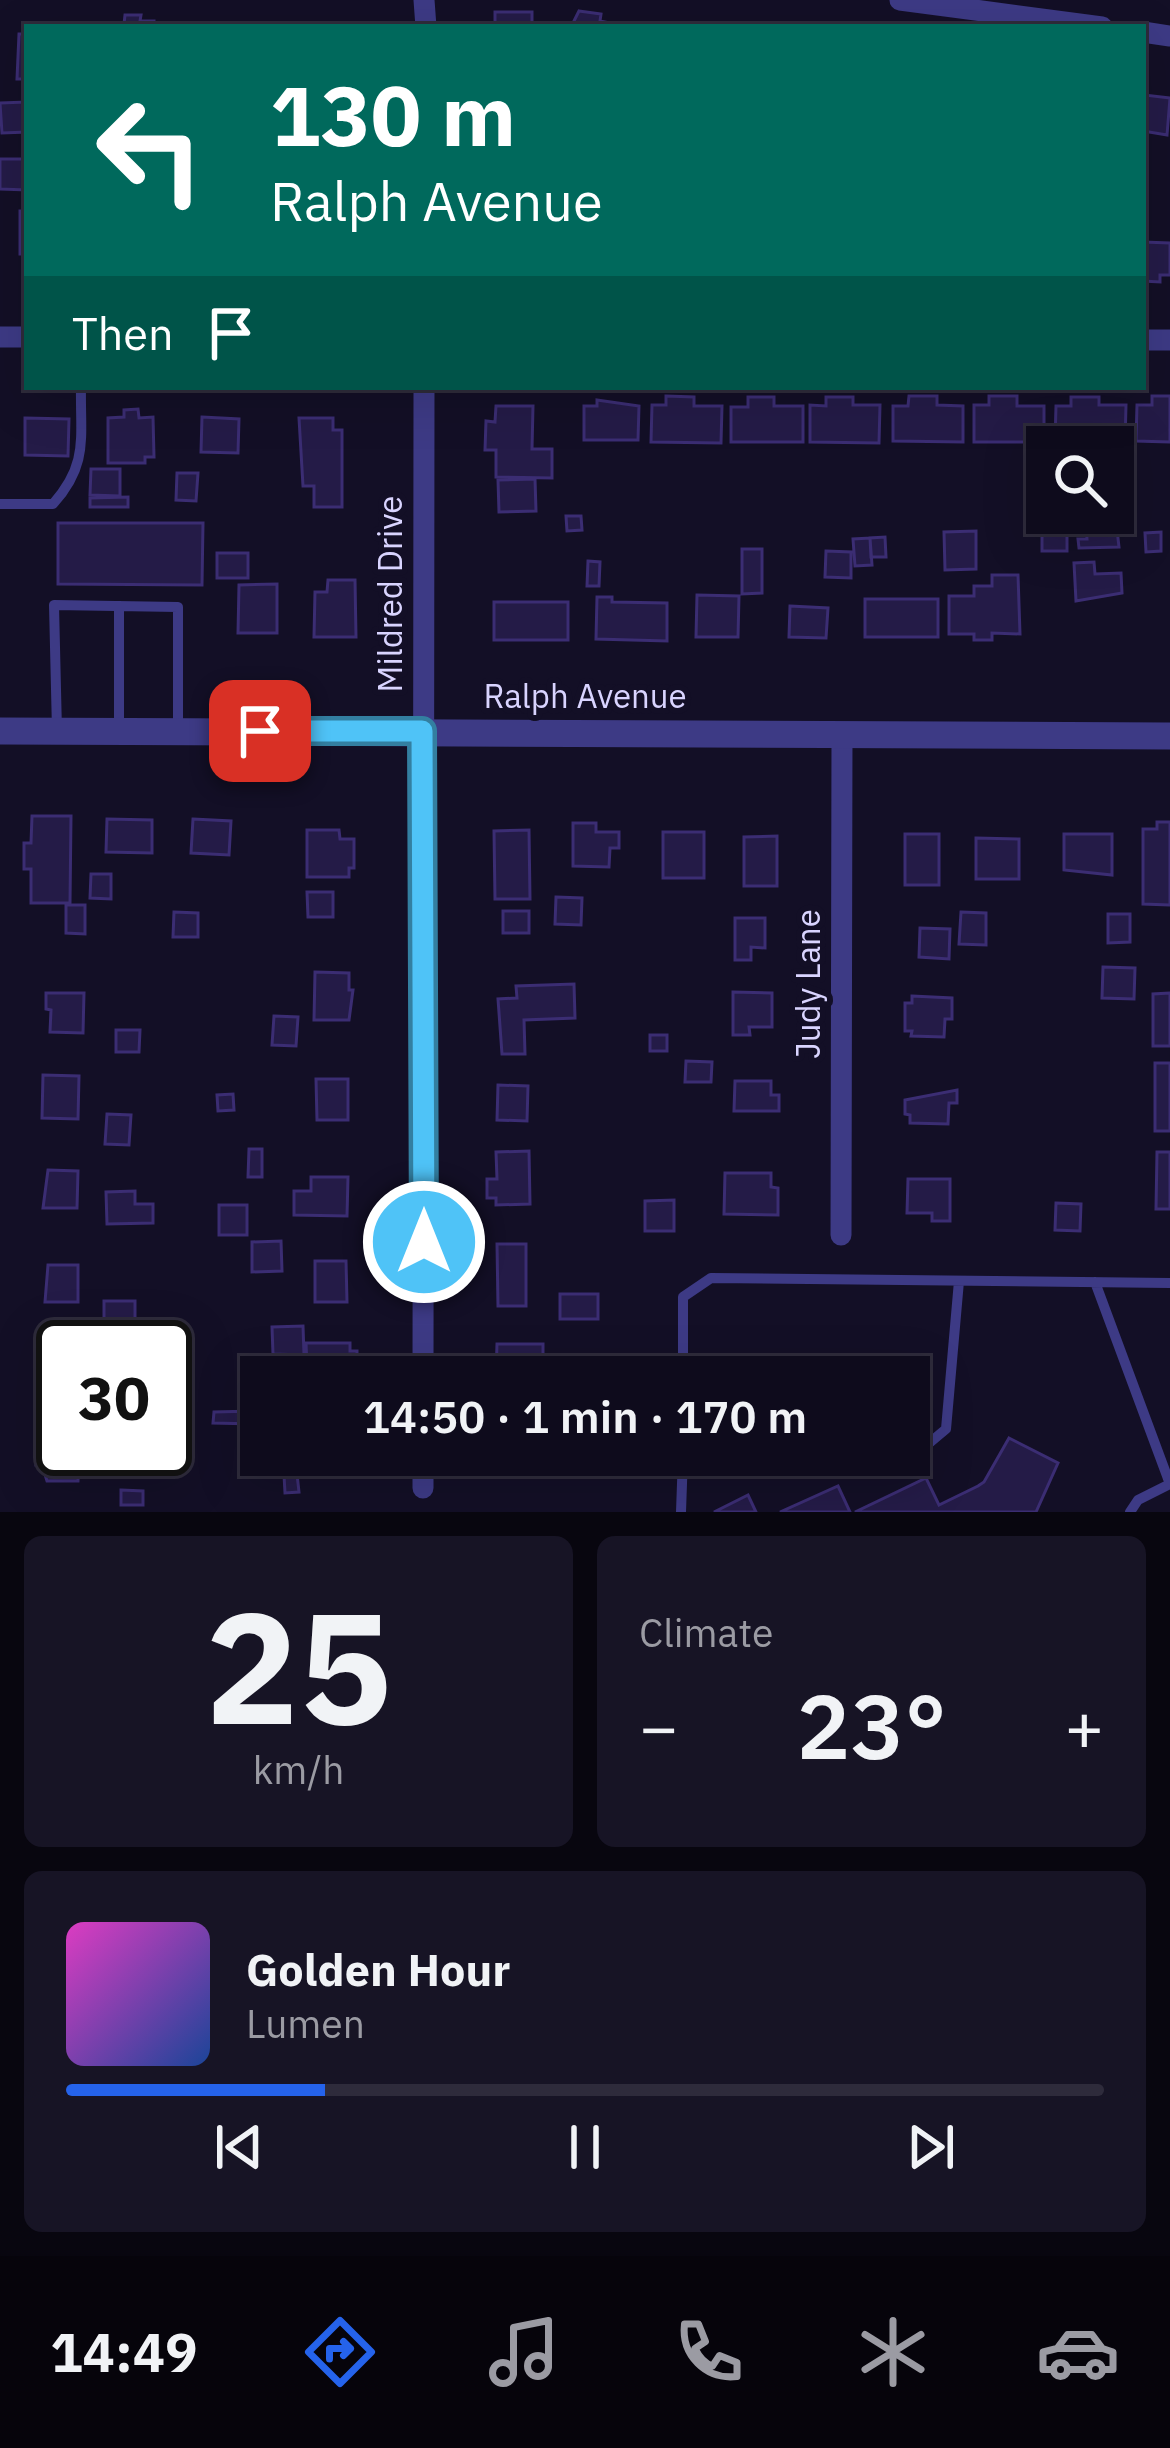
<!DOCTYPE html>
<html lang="en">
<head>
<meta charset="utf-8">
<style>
  body { margin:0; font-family:"IBM Plex Sans",sans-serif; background:#171425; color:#f1f3f6; height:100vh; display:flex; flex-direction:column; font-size:45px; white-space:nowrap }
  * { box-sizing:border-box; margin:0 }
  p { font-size:39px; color:#9b9ba3 }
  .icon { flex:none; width:66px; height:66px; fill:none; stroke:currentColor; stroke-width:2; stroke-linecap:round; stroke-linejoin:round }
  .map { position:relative; height:1512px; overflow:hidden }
  .sheet { display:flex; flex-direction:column; gap:24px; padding:24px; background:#08060f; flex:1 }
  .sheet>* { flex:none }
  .top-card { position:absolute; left:24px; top:24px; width:1122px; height:366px; border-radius:0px; box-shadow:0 12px 48px #0002,0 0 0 3px #2e2b3b; background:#00695c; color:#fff; overflow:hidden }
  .tools { position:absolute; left:1026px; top:426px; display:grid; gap:24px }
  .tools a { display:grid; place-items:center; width:108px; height:108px; border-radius:0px; background:#0e0b1c; box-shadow:0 12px 48px #0002,0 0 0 3px #2e2b3b; font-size:60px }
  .speed { position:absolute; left:36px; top:1320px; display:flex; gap:24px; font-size:60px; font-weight:700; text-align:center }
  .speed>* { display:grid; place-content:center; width:156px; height:156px; border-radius:50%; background:#0e0b1c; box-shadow:0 12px 48px #0002,0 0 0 3px #2e2b3b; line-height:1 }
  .speed .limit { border:6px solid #111; border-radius:18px; background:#fff; color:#111 }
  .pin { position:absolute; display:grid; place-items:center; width:102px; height:102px; color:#fff; margin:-51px; border-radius:24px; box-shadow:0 6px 18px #0006 }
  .me { position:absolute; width:132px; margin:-66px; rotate:0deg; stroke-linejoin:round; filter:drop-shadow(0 0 9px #0008) }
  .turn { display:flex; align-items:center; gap:42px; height:252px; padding:0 48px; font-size:54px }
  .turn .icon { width:156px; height:156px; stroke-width:2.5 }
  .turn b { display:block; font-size:84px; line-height:102px }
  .then { display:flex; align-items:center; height:114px; padding:0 48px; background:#0003; gap:24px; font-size:45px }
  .big { font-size:90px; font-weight:600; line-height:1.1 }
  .sheet .tile { flex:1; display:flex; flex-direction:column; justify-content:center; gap:18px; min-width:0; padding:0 42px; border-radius:18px; background:#171425 }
  .sheet .dial { align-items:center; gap:0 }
  .dial b { font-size:156px; line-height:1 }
  .song { display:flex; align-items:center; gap:36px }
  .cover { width:144px; height:144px; border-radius:18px; background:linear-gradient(135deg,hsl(310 70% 55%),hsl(220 70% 35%)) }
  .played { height:12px; border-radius:6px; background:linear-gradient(90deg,#2563eb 25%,#2e2b3b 25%) }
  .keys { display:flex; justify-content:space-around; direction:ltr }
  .heat { display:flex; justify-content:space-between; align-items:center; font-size:66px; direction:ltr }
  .sheet .tiles { flex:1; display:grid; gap:24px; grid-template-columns:1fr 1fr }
  .tile:last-child { grid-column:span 2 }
  .trip { position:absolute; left:240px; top:1356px; width:690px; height:120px; border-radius:0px; background:#0e0b1c; box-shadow:0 12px 48px #0002,0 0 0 3px #2e2b3b; font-weight:600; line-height:120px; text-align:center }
  .dock { display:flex; height:192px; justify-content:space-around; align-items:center; background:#06040b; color:#9b9ba3 }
  .dock .icon { width:84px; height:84px }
  .dock .on { color:#2563eb }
  .dock b { font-size:54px; color:#f1f3f6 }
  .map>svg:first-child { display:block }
  .building { fill:#241b47; stroke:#3b2d73; stroke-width:3 }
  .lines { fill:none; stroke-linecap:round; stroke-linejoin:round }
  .service { stroke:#3d3a85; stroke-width:10 }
  .minor { stroke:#3d3a85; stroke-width:21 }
  .tertiary { stroke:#3d3a85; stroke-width:27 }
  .route-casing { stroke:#337fa1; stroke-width:30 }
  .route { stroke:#4fc3f7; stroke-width:21 }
  .labels { text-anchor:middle; stroke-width:12; stroke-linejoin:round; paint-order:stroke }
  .street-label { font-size:33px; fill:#d9d4ff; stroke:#130f26 }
</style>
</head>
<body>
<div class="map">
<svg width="1170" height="1512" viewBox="0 0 1170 1512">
  <rect width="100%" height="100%" fill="#130f26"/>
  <path class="building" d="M579,11L601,14L600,21L629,27H571Z
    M495,12H532V27H490L495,24Z
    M125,15H141L140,21H154V27H107V23L124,24Z
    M19,34H27V79H17Z
    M1143,85L1144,95L1170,98L1167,135L1143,131Z
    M26,102L27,132L2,133L0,103Z
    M0,159H27V190L0,189Z
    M20,211H27V254H20Z
    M1143,242L1170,243V275H1160V282L1143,281Z
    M666,396L694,397V406H722L721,443L651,442L652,405H666Z
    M909,396H937V405L963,406V442L893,441V406H908Z
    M989,396H1017V406H1044V442H974V405H989Z
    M1152,396H1170V442L1136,441L1137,405H1152Z
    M748,397H774V406H803V442H731V407H748Z
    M826,397H853V405H880L879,443L810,442V405L826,406Z
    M1071,397H1099V405H1126L1125,442L1055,441L1056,406H1071Z
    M597,400L639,406L638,440H584V406H597Z
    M496,406H533L532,449H552V478L496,477V450H485L486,421L495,422Z
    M138,409L139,418L153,417L154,457H145V463H108V418L124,417V410Z
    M202,417L239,419L238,453L201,452Z
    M25,418L69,419L68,456L25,455Z
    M299,418H333V430H342V507H314V486H303Z
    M91,469H120V496L90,495Z
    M177,473H198L196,501L176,500Z
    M535,479L536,511L499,512L498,480Z
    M128,497V507H90V498Z
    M566,516H581L582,530L567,531Z
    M1116,521L1119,547L1079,548L1078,539H1087L1086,524Z
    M58,523H203L202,585L58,584Z
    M1042,527H1067V551H1042Z
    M976,531V569L945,570L944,532Z
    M1161,532V551L1146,552L1145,533Z
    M885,537L886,557H871L870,538Z
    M870,538L872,565L855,566L853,539Z
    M742,549H762V593L742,594Z
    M826,551L851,552V578L825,577Z
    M217,553H248V578H217Z
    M588,561L600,562L599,586H587Z
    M1094,562L1095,574L1121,573L1122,593L1076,601L1074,563Z
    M992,575H1018L1020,634L992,633V640H974V634H949V596H974V586H992Z
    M328,580H355L356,637H314L315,592H327Z
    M277,584V633H238L239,585Z
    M697,595L739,596L738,637H696Z
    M597,597H612V602L667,603V641L596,639Z
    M865,599H938V637H865Z
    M494,602H568V640H494Z
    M790,606L828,608L826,638L789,637Z
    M32,816H71L70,903H31V869H24V843H31Z
    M107,819L152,820V853L106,852Z
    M193,819L231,821L229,855L191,853Z
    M1157,822H1170V905L1143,904V829H1157Z
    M573,823H596V832H619V848H610L609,867L573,866Z
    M307,830H339L340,839H354V868H349V877H307Z
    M529,830L530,899H495L494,831Z
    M663,832H704V878H663Z
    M905,834H939V885H905Z
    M1064,834H1112V875L1064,870Z
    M777,836V886H744V837Z
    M976,838L1019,839V879H976Z
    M91,874H111V899L90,898Z
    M307,892H333V917H308Z
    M556,897L582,898L581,925L555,924Z
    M66,905H85V934L66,933Z
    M503,911H529V933H503Z
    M174,912L198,913V937H173Z
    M961,912L986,913V945L959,944Z
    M1108,914H1130V942L1108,943Z
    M735,918H765V948L751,947V960H735Z
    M920,928L950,929L949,959L919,957Z
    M1103,967L1135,968L1134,999L1102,998Z
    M315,972L349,973V990H353L349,1020H314Z
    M574,984L575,1018L524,1020L525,1054H502L498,999L517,998L516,986Z
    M733,992L772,993V1027H749L750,1035H733Z
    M46,993H84L83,1033L50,1032L51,1010L46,1009Z
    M1170,993V1046H1153V994Z
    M912,996L952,998V1019H945L944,1037L911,1036L912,1031H905V1003H912Z
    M274,1016L298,1017L296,1046L272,1045Z
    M116,1030H140L139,1052H116Z
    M650,1035H667V1051H650Z
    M686,1061L712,1062L711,1082H685Z
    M1155,1063H1170V1131H1155Z
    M43,1075L79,1076L78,1119L42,1118Z
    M316,1079H348V1120H317Z
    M735,1081H771V1095H779V1111H734Z
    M498,1085L528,1086L527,1121L497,1120Z
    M957,1090V1103H949L948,1124L910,1123V1115L905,1114V1100Z
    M233,1094L234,1110L218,1111L217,1095Z
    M107,1114L131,1115L129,1145L105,1144Z
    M249,1149H262V1177H248Z
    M529,1151L530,1204L496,1205V1198H487V1179H497L496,1152Z
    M1157,1152H1170V1209H1156Z
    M48,1170L78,1171L77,1208H43Z
    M725,1173H771V1187L778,1188V1215L724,1214Z
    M311,1177H348L347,1216L294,1215V1191H311Z
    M908,1179H950V1221H932V1213H907Z
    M135,1191V1204H153V1223L107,1224L106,1192Z
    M674,1200V1231H645V1201Z
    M1056,1203L1081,1204L1080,1231L1055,1230Z
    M219,1205H247V1235H219Z
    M281,1241L282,1271L252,1272V1242Z
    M497,1244H526V1306H498Z
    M315,1261H346L347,1302H315Z
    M48,1265H78V1302H45Z
    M560,1294H598V1319H560Z
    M104,1301H135V1325L104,1326Z
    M303,1326L304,1355L273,1354L272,1327Z
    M306,1343H350V1351H357V1377H305V1373H316V1367H307Z
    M497,1344H543V1377H496Z
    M46,1349H63V1392L45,1391Z
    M255,1411L261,1414V1435H256L255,1424L213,1423L214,1412Z
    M44,1438H63V1449H79L78,1481H47L42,1465H36V1453H44Z
    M1009,1438L1058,1463L1036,1512H855L926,1478L939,1505L978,1486L984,1482Z
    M300,1455H346V1474H300Z
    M297,1474L299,1492L285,1493L284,1475Z
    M838,1486L850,1512H780Z
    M121,1490L143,1491V1505H121Z
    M748,1495L756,1512H714Z"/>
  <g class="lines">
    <path class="service" d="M0,504H53C89,464 80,437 81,387
      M119,606V728
      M57,731L54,605L178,607V728
      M1095,1282L1170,1484L1138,1500L1130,1512
      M683,1377V1297L711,1278L1170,1283
      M909,1451L921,1450L946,1429L959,1281
      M681,1512L683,1455"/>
    <path class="minor" d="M424,0L426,27
      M900,0L1102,27
      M1143,32L1170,36
      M0,337H27
      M1143,340H1170
      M841,1235L842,733
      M423,1377L424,387
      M423,1488V1455"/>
    <path class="tertiary" d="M0,731L1170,736"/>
  </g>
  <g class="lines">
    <g class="route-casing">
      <path id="route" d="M260,731H422L424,1242"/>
    </g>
    <use href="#route" class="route"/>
  </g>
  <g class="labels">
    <g class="street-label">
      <text transform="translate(390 594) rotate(-90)" y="12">Mildred Drive</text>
      <text x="585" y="708">Ralph Avenue</text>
      <text transform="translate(808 984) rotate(-90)" y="12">Judy Lane</text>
    </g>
  </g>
</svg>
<div class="tools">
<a><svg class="icon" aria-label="search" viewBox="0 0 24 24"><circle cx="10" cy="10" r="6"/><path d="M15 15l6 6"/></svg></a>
</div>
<div class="speed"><div class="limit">30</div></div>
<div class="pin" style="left:260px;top:731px;background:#d93025"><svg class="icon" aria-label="arrive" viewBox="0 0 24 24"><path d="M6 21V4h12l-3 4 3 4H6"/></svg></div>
<svg class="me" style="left:424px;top:1242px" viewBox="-20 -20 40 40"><circle r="17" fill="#4fc3f7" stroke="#fff" stroke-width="3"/><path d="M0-11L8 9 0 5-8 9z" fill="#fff"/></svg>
<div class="trip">14:50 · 1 min · 170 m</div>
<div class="top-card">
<div class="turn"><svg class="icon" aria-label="left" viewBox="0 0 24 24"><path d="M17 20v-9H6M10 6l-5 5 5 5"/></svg><div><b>130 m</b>Ralph Avenue</div></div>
<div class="then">Then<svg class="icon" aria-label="arrive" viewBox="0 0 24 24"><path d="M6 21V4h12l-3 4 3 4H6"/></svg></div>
</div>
</div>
<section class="sheet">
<div class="tiles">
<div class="tile dial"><b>25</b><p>km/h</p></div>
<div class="tile"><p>Climate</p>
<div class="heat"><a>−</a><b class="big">23°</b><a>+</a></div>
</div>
<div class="tile">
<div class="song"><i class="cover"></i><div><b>Golden Hour</b><p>Lumen</p></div></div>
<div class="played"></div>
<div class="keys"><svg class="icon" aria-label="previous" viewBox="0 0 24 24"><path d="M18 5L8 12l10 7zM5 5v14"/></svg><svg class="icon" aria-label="pause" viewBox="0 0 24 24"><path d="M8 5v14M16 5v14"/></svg><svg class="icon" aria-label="next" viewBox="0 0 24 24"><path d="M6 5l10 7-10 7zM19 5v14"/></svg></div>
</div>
</div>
</section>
<nav class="dock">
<b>14:49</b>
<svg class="icon on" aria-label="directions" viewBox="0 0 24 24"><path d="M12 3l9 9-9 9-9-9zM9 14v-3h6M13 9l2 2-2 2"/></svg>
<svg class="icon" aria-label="music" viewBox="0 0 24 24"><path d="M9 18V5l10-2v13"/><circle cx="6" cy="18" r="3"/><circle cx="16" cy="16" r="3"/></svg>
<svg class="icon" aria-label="phone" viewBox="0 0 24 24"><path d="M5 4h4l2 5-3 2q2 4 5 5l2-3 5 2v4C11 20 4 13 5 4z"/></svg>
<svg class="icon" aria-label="climate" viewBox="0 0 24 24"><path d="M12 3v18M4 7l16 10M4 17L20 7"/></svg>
<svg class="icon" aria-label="car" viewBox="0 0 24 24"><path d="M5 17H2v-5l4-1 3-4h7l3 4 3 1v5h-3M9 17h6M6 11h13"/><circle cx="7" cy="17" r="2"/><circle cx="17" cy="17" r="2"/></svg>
</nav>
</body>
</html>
